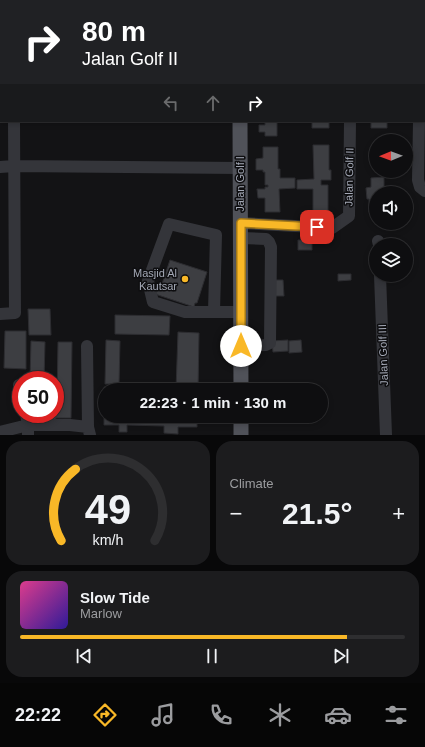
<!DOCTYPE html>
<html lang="en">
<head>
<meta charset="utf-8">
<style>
  body { margin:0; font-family:Helvetica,sans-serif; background:#1c1c1e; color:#f1f3f6; height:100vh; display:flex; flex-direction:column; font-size:15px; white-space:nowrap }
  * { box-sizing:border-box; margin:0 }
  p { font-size:13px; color:#9b9c9f }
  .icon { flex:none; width:22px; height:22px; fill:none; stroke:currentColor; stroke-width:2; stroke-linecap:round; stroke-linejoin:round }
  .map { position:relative; height:435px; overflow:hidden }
  .panel { display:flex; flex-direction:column; gap:6px; padding:6px; background:#080809; flex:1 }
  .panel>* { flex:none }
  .hud { position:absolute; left:0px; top:0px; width:425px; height:122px; box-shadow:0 2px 6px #0003,0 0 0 1px #2e2e30; background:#202124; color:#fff; overflow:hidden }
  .needle { width:26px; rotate:269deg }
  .fabs { position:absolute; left:369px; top:134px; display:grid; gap:8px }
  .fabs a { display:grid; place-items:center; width:44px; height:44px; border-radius:50%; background:#0e0e10; box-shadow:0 2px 6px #0003,0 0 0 1px #2e2e30; font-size:20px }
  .speed { position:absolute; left:12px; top:371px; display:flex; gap:8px; font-size:20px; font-weight:700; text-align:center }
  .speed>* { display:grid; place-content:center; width:52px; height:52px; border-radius:50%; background:#0e0e10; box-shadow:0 2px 6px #0003,0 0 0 1px #2e2e30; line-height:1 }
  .speed .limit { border:6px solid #d22; background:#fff; color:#111 }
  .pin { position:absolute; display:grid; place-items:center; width:34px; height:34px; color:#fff; margin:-17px; border-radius:8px; box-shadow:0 2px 6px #0006 }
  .me { position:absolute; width:44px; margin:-22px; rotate:0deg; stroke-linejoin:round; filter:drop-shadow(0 0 3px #0008) }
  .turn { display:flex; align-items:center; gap:14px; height:84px; padding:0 16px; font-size:18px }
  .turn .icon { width:52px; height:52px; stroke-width:2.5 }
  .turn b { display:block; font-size:28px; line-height:34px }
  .lanes { display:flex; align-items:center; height:38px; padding:0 16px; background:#0003; justify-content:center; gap:20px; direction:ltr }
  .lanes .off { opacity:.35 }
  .big { font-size:30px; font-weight:800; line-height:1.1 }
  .panel .tile { flex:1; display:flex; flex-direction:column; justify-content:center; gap:6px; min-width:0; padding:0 14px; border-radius:16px; background:#1c1c1e }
  .panel .dial { align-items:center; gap:0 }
  .dial svg { height:104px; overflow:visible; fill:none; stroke:#2e2e30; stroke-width:7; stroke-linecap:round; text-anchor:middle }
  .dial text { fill:#f1f3f6; stroke:none }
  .song { display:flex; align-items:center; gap:12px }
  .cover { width:48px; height:48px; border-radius:6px; background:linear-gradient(135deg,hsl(330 70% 55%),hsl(250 70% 35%)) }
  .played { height:4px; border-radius:2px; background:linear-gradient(90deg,#f9b827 85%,#2e2e30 85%) }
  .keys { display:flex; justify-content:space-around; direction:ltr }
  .heat { display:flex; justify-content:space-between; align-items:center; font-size:22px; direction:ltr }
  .panel .tiles { flex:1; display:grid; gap:6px; grid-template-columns:1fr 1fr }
  .tile:last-child { grid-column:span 2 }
  .trip { position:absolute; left:98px; top:383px; width:230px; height:40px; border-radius:20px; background:#0e0e10; box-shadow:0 2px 6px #0003,0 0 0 1px #2e2e30; font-weight:800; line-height:40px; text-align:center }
  .menu { display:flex; height:64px; justify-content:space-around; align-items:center; background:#060606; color:#9b9c9f }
  .menu .icon { width:28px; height:28px }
  .menu .current { color:#f9b827 }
  .menu b { font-size:18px; color:#f1f3f6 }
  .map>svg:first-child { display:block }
  .building { fill:#3d3e42; stroke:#2d2d31 }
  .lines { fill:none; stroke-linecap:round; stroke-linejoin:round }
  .minor { stroke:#34353a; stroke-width:12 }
  .major { stroke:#505259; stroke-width:15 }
  .route-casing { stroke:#a27819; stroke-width:10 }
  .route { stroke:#f9b827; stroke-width:7 }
  .poi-dot { fill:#f9b827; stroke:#0e0e10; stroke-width:1.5 }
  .labels { text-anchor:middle; stroke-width:3; stroke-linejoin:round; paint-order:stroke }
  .street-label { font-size:11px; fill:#a4a9b6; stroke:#0e0e10 }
  .poi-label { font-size:11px; fill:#a4a9b6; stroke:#0e0e10; text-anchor:end }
</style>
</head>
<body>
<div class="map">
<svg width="425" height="435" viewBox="0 0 425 435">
  <rect width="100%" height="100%" fill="#131315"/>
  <path class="building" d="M265,121H287V122H277V136H265V132H259V125H265Z
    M312,121H329V128H312Z
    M371,121H387V128H371Z
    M313,145H329V170H331V180H321V185H328V211H313V189H297V180L314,179Z
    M263,147H278V169H280V178H295V188L279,189L280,212H265V198H258L257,189H265V187H268V185H265V172H263V170H256V159L263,158Z
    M384,177V187H386V193H376V211L369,212V199H367L366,188L371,187V178Z
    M298,240H312V250H298Z
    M170,260L207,272L197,303H195L194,307L152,293L155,285L161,287Z
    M338,274H351V280L338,281Z
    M271,280H283L284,296H272Z
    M28,309H50L51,335H29Z
    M115,315L170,316L169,335L115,334Z
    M5,331H26V369L4,368Z
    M178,332L199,333L198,390H176Z
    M106,340L120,341L119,384H105Z
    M288,340V351L273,352L272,341Z
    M301,340L302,352L289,353V341Z
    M31,341L45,342L44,380H30Z
    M58,342H72L71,418H56L55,423H42V417H29V414H55V402H57Z
    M104,387H119V390H105V402H104Z
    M104,409L105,416H197V427H178V434L164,433V426L127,425V432H119V425H104Z"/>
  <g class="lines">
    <path class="minor" d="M13,0V1
      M122,1V0
      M351,1V0
      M424,20H425
      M424,108H425
      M419,121L418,180L420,187L425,191
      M0,167L14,166L240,168
      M241,223L332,228L349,216L350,121
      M241,238L266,239L269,242L271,247L270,343L266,345L241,346
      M378,241L379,245
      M380,275L386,435
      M214,312H185L153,302L148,281L169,224L216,235L214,312H241
      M0,314L15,313L14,121
      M87,346L88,427
      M19,385L21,392
      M26,414L28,425V435
      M0,432L28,425H70L88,427L90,435"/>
    <path class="major" d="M240,0V1
      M240,121L241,390
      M241,435V416"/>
  </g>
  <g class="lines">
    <g class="route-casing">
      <path id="route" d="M241,346V223L317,227"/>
    </g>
    <use href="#route" class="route"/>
  </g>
  <circle class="poi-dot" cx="185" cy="279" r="4"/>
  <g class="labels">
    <g class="street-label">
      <text transform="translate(349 177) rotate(-89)" y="4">Jalan Golf II</text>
      <text transform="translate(240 184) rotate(-90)" y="4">Jalan Golf I</text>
      <text transform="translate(383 355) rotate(-92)" y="4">Jalan Golf III</text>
    </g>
    <g class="poi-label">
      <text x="177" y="277">Masjid Al<tspan x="177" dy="13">Kautsar</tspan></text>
    </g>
  </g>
</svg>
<div class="fabs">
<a><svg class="needle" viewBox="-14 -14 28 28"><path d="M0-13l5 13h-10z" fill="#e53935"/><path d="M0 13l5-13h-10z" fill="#9b9c9f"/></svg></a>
<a><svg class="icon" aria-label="sound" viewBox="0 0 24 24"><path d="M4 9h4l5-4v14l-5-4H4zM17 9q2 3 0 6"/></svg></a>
<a><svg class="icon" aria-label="layers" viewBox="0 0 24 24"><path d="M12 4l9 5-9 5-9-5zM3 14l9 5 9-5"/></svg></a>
</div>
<div class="speed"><div class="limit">50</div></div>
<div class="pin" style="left:317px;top:227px;background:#d93025"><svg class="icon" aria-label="arrive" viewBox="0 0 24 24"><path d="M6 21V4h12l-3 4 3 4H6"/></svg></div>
<svg class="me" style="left:241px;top:346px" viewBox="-20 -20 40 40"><circle r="19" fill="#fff"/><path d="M0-13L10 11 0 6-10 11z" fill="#f9b827"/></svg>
<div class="trip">22:23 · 1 min · 130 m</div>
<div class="hud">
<div class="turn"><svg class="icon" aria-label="right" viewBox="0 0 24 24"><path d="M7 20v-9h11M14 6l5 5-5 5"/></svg><div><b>80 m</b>Jalan Golf II</div></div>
<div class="lanes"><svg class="icon off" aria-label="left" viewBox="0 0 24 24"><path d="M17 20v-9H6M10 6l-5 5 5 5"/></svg><svg class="icon off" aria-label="ahead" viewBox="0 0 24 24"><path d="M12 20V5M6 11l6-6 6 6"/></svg><svg class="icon" aria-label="right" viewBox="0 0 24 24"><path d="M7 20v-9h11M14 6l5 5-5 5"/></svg></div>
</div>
</div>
<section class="panel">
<div class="tiles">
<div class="tile dial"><svg viewBox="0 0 100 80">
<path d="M14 69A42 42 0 1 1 86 69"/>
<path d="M14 69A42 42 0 0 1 25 14" stroke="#f9b827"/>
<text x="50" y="56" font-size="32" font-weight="700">49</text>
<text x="50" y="72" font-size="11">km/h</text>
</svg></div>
<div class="tile"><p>Climate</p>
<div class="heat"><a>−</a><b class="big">21.5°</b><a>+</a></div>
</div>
<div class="tile">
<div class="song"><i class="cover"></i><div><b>Slow Tide</b><p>Marlow</p></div></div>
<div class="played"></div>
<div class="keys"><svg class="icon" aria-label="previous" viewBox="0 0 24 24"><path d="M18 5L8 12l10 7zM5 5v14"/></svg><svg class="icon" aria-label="pause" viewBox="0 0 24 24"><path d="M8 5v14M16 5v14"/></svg><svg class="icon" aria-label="next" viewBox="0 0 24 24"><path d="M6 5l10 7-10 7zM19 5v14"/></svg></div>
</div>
</div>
</section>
<nav class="menu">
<b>22:22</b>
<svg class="icon current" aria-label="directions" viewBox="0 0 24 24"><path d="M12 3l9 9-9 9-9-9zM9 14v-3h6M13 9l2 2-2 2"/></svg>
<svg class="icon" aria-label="music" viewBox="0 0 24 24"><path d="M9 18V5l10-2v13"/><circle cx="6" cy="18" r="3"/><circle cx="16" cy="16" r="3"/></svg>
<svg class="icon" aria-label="phone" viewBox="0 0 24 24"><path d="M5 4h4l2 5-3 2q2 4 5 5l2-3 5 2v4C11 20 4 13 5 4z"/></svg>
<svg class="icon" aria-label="climate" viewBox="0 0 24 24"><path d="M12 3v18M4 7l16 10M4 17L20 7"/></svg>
<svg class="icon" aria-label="car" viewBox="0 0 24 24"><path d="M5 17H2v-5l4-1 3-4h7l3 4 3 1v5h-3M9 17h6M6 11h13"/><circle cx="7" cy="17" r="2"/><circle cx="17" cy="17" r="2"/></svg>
<svg class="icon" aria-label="filters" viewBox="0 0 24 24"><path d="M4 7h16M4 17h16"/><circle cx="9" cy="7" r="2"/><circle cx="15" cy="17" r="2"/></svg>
</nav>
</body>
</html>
